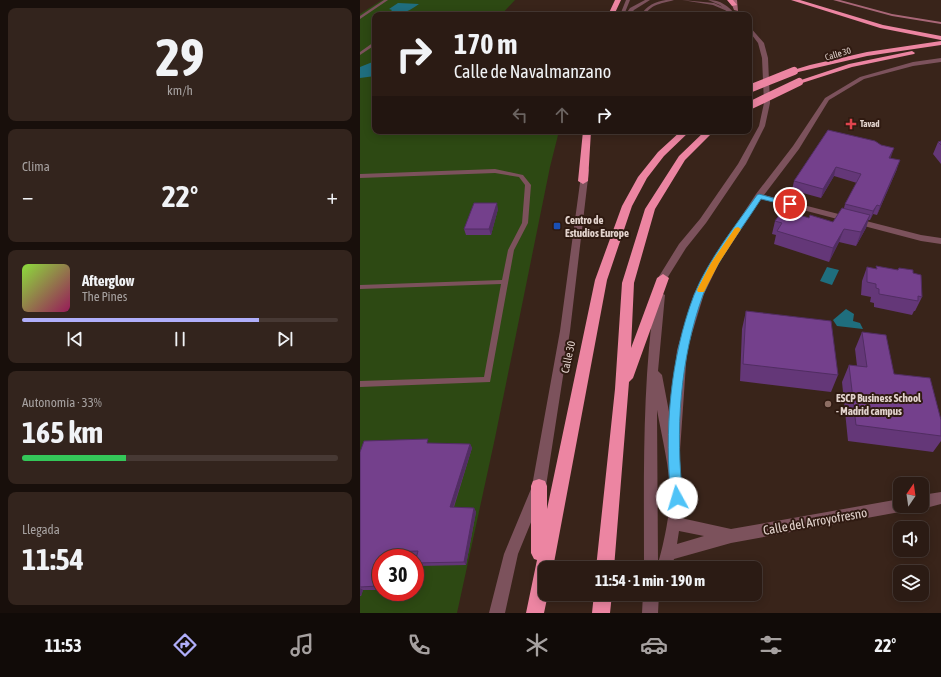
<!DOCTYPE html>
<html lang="es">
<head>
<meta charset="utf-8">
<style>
  body { margin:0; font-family:"Asap Condensed",sans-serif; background:#33241d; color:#f1f3f6; height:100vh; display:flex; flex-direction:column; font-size:15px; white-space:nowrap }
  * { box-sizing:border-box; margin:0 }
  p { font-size:13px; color:#a6a1a0 }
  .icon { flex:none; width:22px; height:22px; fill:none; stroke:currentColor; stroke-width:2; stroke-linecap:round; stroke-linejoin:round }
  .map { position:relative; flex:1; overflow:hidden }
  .drawer { display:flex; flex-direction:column; gap:8px; padding:8px; background:#180f0b; width:360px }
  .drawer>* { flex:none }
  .guide { position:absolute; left:12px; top:12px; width:380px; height:122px; border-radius:8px; box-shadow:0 2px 10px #0003,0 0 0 1px #473934; background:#2b1b14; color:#f1f3f6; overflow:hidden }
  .needle { width:26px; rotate:13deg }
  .controls { position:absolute; left:533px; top:477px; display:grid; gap:8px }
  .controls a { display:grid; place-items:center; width:36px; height:36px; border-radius:8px; background:#2b1b14; box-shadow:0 2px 10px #0003,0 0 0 1px #473934; font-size:20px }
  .speed { position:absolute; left:12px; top:549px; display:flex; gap:8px; font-size:20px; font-weight:700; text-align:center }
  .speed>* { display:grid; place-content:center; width:52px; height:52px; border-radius:50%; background:#2b1b14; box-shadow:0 2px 10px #0003,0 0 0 1px #473934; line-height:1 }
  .speed .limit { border:6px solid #d22; background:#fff; color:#111 }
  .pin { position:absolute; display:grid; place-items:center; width:34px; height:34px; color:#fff; margin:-17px; border:2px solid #fff; border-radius:50%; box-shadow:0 1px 4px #0007 }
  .me { position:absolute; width:44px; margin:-22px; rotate:354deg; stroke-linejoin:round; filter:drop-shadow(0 0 3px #0008) }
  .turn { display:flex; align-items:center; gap:14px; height:84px; padding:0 16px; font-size:18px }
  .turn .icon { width:52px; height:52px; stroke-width:2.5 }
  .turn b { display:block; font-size:28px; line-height:34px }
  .lanes { display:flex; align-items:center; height:38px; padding:0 16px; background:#0003; justify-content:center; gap:20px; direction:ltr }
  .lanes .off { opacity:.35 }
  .big { font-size:30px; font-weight:700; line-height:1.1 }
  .drawer .widget { flex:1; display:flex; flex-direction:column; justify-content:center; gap:6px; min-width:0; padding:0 14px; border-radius:8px; background:#33241d }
  .drawer .dial { align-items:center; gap:0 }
  .dial b { font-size:52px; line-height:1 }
  .song { display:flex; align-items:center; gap:12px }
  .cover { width:48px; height:48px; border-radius:6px; background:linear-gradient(135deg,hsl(90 70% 55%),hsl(330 70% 35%)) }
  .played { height:4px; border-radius:2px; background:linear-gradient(90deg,#b0aefa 75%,#473934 75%) }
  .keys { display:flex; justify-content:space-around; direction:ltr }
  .heat { display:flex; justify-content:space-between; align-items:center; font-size:22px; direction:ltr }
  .charge { height:6px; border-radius:3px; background:linear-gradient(90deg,#34c759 33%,#473934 0) }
  .trip { position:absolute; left:178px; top:561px; width:224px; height:40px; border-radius:8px; background:#2b1b14; box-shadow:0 2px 10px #0003,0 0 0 1px #473934; font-weight:700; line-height:40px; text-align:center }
  .tab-bar { display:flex; height:64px; justify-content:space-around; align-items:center; background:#110b08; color:#a6a1a0 }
  .tab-bar .icon { width:28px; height:28px }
  .tab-bar .current { color:#b0aefa }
  .tab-bar b { font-size:18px; color:#f1f3f6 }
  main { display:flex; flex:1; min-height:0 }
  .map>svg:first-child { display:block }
  .green { fill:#2d4913; fill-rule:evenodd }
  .water { fill:#1f6e7e }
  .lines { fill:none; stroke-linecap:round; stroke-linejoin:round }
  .service { fill:#7c525c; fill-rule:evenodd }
  .minor { fill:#7c525c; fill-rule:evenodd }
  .tertiary { fill:#7c525c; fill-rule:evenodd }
  .secondary { fill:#a96778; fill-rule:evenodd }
  .motorway { fill:#ec85a2; fill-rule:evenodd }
  .motorway-bridge-far1 { stroke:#ec85a2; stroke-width:6 }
  .motorway-bridge { stroke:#ec85a2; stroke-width:8 }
  .wall { fill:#643778 }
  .shaded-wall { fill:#512d62 }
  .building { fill:#74408c; stroke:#512d62 }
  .route { fill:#4fc3f7; stroke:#337fa1 }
  .slow { fill:#f59e0b }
  .health-dot { fill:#e0444e; stroke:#2f1a11; stroke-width:1.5 }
  .transit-dot { fill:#1a4fb4; stroke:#2f1a11; stroke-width:1.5 }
  .education-dot { fill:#8d6e63; stroke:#2f1a11; stroke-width:1.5 }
  .labels { text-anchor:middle; stroke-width:4; stroke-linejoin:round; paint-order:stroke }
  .far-street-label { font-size:9px; fill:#e3d4ce; stroke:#2f1a11 }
  .far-poi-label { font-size:9px; font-weight:bold; fill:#e3d4ce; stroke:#2f1a11; text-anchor:start }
  .poi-label { font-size:11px; font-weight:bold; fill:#e3d4ce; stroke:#2f1a11; text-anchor:start }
  .street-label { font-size:11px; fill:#e3d4ce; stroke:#2f1a11 }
  .near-street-label { font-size:13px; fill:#e3d4ce; stroke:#2f1a11 }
</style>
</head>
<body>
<main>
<section class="drawer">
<div class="widget dial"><b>29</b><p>km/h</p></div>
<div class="widget"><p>Clima</p>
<div class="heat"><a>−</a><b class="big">22°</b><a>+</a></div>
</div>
<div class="widget">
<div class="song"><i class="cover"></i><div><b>Afterglow</b><p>The Pines</p></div></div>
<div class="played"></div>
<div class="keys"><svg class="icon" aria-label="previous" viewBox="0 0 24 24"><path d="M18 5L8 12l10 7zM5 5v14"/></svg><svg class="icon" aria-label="pause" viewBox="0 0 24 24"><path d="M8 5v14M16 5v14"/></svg><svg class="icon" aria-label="next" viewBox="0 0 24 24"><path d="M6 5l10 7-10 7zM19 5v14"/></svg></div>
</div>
<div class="widget"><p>Autonomía · 33%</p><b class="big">165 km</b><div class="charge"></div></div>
<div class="widget"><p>Llegada</p><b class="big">11:54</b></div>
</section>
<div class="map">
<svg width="581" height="613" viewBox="0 0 581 613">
  <rect width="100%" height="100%" fill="#39241a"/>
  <path class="green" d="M22,0H155L141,15H15V131H199L190,167L135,438L97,613H0V14ZM21,558H55V592H21Z"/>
  <path class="water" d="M38,3L59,4C46,14 36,15 20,15L31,11L32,10L29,9Z
    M15,61V76L0,78V67Z
    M467,267L479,270L472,285L460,281Z
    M486,309L494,314L493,321L500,323L503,329L477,326L473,320Z"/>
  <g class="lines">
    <path class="service" d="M24,0H28L0,19V16Z
      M306,0H314C302,4 292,3 285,15H281C287,5 295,2 306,0Z
      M322,0L354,3L370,10L367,11L353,5Z
      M14,42H15V45L0,55V52Z
      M135,169L163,175L171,185L168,223L154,250L130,382L0,387V381L124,377L141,284L0,289V285L142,280L148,250L162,223L165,185L159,177L135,173L0,178V174Z"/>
    <path class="minor" d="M581,58V62L553,66L504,79L469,100L439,149L404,195L561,235L581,238V244L561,241L401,199L359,263L344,294L327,350L319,465L324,498L321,518L371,529L540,499V506H547L545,511L371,543L314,559L311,568H284C284,477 282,386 295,295L300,292L305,295L298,371L302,375L310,417L317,350L334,294L352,261L396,194L433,146L465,98L500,77L553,62ZM297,410C302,438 310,468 310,497C310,513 303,548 298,563ZM319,531L344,536L317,544Z
      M176,487L181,489L183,493L158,554L145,613H129L144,554L171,489Z
      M581,492V504L562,509L557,507L562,506V495Z
      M283,594H299L298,613H282Z"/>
    <path class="tertiary" d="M266,0H270L264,15H260Z
      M285,0H290L274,10L270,15H265L270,8Z
      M348,0C361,0 368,6 376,15H371L360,5Z
      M389,26L404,43L408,58L410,103L405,126L386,164L346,223L326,248L306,280H300L298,278L319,244L340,219L378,164L399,126L404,103L402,58L398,43L389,31Z
      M222,168H228L229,170L210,331L186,486L184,490L179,492L174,490L172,486L200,331Z"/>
    <path class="secondary" d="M373,0H377L378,11L374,10L372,5Z
      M473,0H480L532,14L581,22V24L532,16Z"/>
    <path class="motorway" d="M255,0H261L254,15H248Z
      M367,0H373L377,5L372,6Z
      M431,0H440L523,25L581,36V40L520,28Z
      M581,41V45L507,56L434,73L430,71L450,65L507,52Z
      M552,51L555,53L554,54L492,67L439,84L435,82L489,64Z
      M223,131H231L228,181L223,184L218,181Z
      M321,131H330L304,156L287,178L272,206L247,280L193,568H185V594H188L184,613H166L177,560L174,559L171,553V486L173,481L179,479L185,481L187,486V509L235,280L262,206L278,177L298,152Z
      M345,131H354L325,160L295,209L274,283L271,348L297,278L303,274L309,278L273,378L269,382L254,568H236L255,389L262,283L285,209L319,156Z
      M234,594H252L250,613H232Z"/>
    <path class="motorway-bridge-far1" d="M432,72L434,71"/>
    <path class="motorway-bridge" d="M389,89L434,71
      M389,106L439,82"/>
  </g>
  <path class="wall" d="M468,130L531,158L537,169L517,215L513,214L510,220H508L506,228L496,246L479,242L469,262L414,244L416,235L412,234L415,221L449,218L473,222L484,208L485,204L497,183L474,176L461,198L432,190L434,181Z
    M581,141V164L573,154L578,142Z
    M138,209L131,235H106L104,229Z
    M516,266L538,270L539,268L553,273L562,297L555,311H554L552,315L514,307V303L510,302L511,297L501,295L502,281L507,267L516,269Z
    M386,311L478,375L471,392L380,381L382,329Z
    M502,332L534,374L581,420V441L573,452L488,441L482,382L489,365L497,366L495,349Z
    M70,443L110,444L112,448L94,507L114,508L116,512L106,565L58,566L55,563L57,555L31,556L30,558H21V590H3L1,596H0V452Z"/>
  <path class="shaded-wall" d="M534,148L531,157L526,166L529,158Z
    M540,160L537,169L517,215L520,206Z
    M476,167L474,176L461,198L463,189Z
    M137,203L138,209L131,235L129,229Z
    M517,205L513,214L510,220L513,211Z
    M510,215L506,228L496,246L501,232Z
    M484,229L479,242L469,262L473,248Z
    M110,444L112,448L92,511L90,507Z
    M114,508L116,512L106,565L104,562Z
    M28,552L31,556L30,558H26Z
    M21,575V589L18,586Z
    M0,588L3,590L1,596L0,595Z"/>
  <path class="building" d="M468,130L515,141L521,145L534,148L529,158L540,160L520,206L517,205L513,211L485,204L501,174L476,167L463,189L434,181Z
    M581,141V145L578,142Z
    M114,203H137L129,229H104Z
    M482,208L510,215L501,232L484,229L473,248L417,231L422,223L415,221L423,210L449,218L450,215L473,222Z
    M516,266L538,270L539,268L553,270V273L561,275L562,297L558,296V301L519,294V289L516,288V284L507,282V267L517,269Z
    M386,311L471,321L478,375L383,364Z
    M502,332L526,335L534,374L570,378L581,420V436L496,425L489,365L507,367Z
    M68,439L67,443L110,444L90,507L114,508L104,562L55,563L58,551L28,552L26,558H21V575L18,586L0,587V452L4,441Z"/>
  <path class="route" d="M399,194L434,204L430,206L401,199C382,229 356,261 343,295C320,358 315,432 323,498L321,502L317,504L312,502L311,498C304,432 310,358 334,295C348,260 376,225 397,195Z"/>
  <path class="slow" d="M378,227L381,229L359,263L344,292H338L337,290L351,263L375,228Z"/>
  <path class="health-dot" d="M489 118h4v4h4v4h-4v4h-4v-4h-4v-4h4z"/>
  <rect class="transit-dot" x="193" y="222" width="8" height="8" rx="2"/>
  <circle class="education-dot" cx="468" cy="404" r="4"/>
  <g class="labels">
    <g class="far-street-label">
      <text transform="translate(478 54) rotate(-16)" y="3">Calle 30</text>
    </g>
    <g class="far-poi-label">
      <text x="500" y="127">Tavad</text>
    </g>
    <g class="poi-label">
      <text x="205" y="224">Centro de<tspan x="205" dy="13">Estudios Europe</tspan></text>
      <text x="476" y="402">ESCP Business School<tspan x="476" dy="13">- Madrid campus</tspan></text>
    </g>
    <g class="street-label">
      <text transform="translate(208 357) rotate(-78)" y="4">Calle 30</text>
    </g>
    <g class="near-street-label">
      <text transform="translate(455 521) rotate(-10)" y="5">Calle del Arroyofresno</text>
    </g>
  </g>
</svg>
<div class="controls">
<a><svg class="needle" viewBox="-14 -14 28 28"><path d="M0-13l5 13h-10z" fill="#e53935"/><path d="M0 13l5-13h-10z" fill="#a6a1a0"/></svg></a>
<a><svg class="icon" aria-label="sound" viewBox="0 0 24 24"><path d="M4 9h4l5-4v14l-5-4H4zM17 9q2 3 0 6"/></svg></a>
<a><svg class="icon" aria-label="layers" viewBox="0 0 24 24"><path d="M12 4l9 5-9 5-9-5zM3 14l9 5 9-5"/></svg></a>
</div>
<div class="speed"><div class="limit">30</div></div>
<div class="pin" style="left:430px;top:204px;background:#d93025"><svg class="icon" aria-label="arrive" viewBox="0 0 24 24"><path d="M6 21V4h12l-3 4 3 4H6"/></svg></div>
<svg class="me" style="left:317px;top:498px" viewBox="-20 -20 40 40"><circle r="19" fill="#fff"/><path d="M0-13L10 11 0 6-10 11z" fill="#4fc3f7"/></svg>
<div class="trip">11:54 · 1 min · 190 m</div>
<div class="guide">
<div class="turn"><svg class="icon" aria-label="right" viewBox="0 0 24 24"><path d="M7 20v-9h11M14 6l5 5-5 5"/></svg><div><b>170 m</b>Calle de Navalmanzano</div></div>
<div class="lanes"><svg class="icon off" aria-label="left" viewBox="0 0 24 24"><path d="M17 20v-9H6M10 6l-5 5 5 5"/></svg><svg class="icon off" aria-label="ahead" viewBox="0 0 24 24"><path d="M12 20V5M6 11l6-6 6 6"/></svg><svg class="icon" aria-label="right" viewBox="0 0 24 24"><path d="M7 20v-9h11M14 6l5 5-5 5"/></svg></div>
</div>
</div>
</main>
<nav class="tab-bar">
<b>11:53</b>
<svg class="icon current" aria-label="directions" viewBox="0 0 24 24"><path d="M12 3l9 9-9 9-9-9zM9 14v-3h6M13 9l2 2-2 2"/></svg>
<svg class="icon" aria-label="music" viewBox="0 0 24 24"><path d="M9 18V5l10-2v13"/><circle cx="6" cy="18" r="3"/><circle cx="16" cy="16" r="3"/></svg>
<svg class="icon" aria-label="phone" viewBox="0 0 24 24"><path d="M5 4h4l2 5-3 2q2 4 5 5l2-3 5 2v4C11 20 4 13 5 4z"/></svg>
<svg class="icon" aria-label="climate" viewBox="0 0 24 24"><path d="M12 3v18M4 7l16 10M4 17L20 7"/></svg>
<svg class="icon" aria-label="car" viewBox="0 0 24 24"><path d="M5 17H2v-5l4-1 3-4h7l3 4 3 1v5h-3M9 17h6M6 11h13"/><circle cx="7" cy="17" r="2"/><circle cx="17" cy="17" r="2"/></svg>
<svg class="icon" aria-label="filters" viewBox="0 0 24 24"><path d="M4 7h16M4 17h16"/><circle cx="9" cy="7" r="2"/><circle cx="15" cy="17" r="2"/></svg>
<b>22°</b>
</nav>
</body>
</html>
